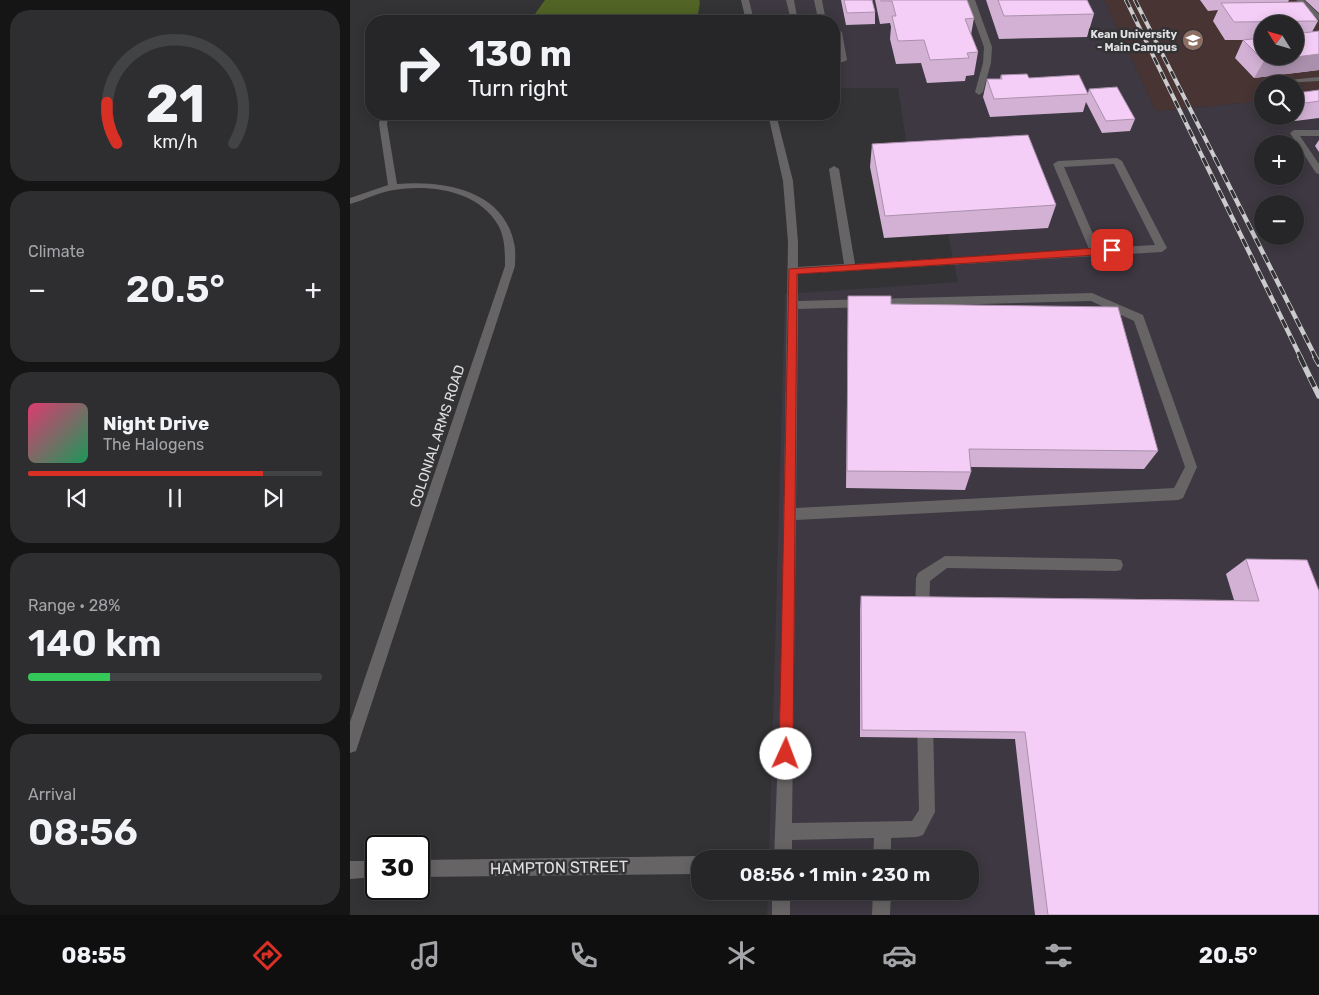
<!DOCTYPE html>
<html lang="en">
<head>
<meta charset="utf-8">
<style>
  body { margin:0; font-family:Rubik,sans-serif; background:#2e2e30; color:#f1f3f6; height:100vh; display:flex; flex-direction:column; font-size:19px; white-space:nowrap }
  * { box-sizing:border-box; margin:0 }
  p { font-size:16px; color:#a4a5a8 }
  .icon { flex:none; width:28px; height:28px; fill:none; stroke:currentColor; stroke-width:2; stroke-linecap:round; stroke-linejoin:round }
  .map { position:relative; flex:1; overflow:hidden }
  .side { display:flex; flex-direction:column; gap:10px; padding:10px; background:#151516; width:350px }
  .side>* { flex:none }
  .hud { position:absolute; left:15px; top:15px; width:475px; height:105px; border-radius:20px; box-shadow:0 2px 12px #0003,0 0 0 1px #424345; background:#262628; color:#f1f3f6; overflow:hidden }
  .needle { width:32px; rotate:307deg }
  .controls { position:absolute; left:904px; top:15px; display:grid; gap:10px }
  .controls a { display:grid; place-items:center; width:50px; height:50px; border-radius:50%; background:#262628; box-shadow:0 2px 12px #0003,0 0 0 1px #424345; font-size:25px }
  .speed { position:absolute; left:15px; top:835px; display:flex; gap:10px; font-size:25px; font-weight:700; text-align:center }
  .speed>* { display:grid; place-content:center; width:65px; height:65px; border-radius:50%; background:#262628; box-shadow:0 2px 12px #0003,0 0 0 1px #424345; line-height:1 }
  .speed .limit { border:2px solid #111; border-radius:8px; background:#fff; color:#111 }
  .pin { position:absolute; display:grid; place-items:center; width:42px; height:42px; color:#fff; margin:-21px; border-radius:10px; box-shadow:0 2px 8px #0006 }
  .me { position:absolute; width:55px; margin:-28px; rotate:2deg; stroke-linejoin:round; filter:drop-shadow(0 0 4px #0008) }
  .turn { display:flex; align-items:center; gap:18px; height:105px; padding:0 20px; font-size:22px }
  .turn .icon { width:65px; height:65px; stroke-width:2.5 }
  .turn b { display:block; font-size:35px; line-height:42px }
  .big { font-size:38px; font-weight:600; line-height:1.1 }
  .side .card { flex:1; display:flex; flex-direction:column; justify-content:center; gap:8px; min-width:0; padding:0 18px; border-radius:20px; background:#2e2e30 }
  .side .dial { align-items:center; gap:0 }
  .dial svg { height:130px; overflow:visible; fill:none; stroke:#424345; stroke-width:7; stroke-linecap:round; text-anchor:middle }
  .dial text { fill:#f1f3f6; stroke:none }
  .song { display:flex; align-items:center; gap:15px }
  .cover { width:60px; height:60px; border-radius:8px; background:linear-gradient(135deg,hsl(340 70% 55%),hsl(150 70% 35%)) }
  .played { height:5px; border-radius:2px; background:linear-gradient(90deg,#d93025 80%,#424345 80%) }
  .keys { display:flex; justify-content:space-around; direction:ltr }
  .heat { display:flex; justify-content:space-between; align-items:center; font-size:28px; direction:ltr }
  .charge { height:8px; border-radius:4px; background:linear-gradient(90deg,#34c759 28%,#424345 0) }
  .trip { position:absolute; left:341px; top:850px; width:288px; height:50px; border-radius:20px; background:#262628; box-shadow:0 2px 12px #0003,0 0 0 1px #424345; font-weight:600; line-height:50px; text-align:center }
  .dock { display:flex; height:80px; justify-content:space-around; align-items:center; background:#0f0f10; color:#a4a5a8 }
  .dock .icon { width:35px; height:35px }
  .dock .active { color:#d93025 }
  .dock b { font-size:22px; color:#f1f3f6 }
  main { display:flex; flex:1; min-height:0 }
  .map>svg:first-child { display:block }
  .built { fill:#3d3841; fill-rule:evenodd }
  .education { fill:#493434; fill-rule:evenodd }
  .green { fill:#516325 }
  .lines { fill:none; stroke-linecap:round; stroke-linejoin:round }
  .minor { fill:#666465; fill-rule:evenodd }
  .rail-far2-casing { stroke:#cbcacd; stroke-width:4 }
  .rail-far1-casing { stroke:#cbcacd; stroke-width:4.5 }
  .rail-casing { stroke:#cbcacd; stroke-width:5.5 }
  .rail-far2 { stroke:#333235; stroke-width:2.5; stroke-dasharray:8; stroke-linecap:butt }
  .rail-far1 { stroke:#333235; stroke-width:3; stroke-dasharray:9; stroke-linecap:butt }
  .rail { stroke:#333235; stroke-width:4; stroke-dasharray:11; stroke-linecap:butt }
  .wall { fill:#d2b1d4; fill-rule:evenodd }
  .shaded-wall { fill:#ab90ad }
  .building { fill:#f4cef7; stroke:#ab90ad }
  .route { fill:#d93025; stroke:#8d1f18 }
  .labels { text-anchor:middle; stroke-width:5; stroke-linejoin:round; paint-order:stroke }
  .far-poi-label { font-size:11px; font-weight:bold; fill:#e0dfe1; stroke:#333235; text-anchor:end }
  .street-label { font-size:14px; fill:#e0dfe1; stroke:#333235 }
  .near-street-label { font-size:16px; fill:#e0dfe1; stroke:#333235 }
</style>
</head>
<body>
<main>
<section class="side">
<div class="card dial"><svg viewBox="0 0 100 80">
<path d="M14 69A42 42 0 1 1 86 69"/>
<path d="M14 69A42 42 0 0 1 8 44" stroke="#d93025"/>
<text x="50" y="56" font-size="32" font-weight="700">21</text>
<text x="50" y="72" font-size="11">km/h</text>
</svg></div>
<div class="card"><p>Climate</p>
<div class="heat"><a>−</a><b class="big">20.5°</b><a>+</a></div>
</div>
<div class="card">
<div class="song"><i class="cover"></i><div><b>Night Drive</b><p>The Halogens</p></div></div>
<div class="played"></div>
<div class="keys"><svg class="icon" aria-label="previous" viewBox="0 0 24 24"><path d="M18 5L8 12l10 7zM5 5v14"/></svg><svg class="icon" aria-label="pause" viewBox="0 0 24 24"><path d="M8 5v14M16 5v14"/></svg><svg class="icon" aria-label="next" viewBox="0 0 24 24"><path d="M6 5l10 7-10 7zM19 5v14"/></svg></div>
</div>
<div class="card"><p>Range · 28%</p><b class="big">140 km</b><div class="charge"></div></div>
<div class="card"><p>Arrival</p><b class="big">08:56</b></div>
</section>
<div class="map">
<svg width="969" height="915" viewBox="0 0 969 915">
  <rect width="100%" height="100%" fill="#333235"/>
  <path class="built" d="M392,0H754L806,111L912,101V116H945L969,95V915H417L418,891H620V859H419L435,294L608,282L595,220H568L548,88H484V21H396ZM912,144H945V176H912ZM912,204H945V236H912Z"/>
  <path class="education" d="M754,0H969V95L945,97V84H912V101L806,111ZM912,24H945V56H912Z"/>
  <path class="green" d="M195,0H349L350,2L347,21H180Z"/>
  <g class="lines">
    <path class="minor" d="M391,0H399L404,21H396Z
      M436,0H444L447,16L467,14L464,0H472L475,16L471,18L441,20Z
      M617,0H625L642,47L641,63L633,92L629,95L625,92L633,63L634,47Z
      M946,0H954L969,14V20Z
      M488,30L492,32L497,60L493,62H484V58H489L484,31Z
      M969,77V81L914,84L918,82Z
      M31,114H39L37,124L47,184C92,180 153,189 164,243C166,250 165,259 165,266L8,745L6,751L0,753V722L155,266C155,252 155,237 148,225C128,190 79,184 44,190C29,192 15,200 0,204V198L38,185L29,124Z
      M418,114H426L443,181L448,242V267L494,264L479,169L484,166L489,169L505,264L739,249L703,164L708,161L767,158L772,161L817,248L812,252L448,274V301L742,293L793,315L847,467L833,498L828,500L446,520L442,823L562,821L569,810L567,721L570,716L575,713L580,716L583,721L585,812L573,835L567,837L541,838V859H523L524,838L442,840V859H424L431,677L438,242L433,181ZM764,164L805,245L749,248L714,167ZM741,301L784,321L835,467L824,488L446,508L448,309Z
      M944,130H969V136H950L969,164V174L966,173L940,133Z
      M595,556L766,559L771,560L773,565L771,570L766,571L597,568L580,581L579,613L577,618L572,620L567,618L565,613L566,578L568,573Z
      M350,856L356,859H350V874L69,877V860Z
      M0,861H26V877L0,879Z
      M422,891H440V915H422Z
      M523,891H541L540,915H522Z"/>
    <g class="rail-far2-casing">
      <path id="rail-far2" d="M776,0L854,160
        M785,0L866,160"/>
    </g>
    <g class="rail-far1-casing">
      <path id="rail-far1" d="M853,158L951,358
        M865,158L966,358"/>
    </g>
    <g class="rail-casing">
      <path id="rail" d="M950,357L969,396
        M965,357L969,364"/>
    </g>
    <use href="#rail-far2" class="rail-far2"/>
    <use href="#rail-far1" class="rail-far1"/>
    <use href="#rail" class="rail"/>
  </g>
  <path class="wall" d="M491,0H522L525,12V24L496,25Z
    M525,0H617L624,18L621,35L628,52L624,75L616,76L615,81L577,83L571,63L546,64L540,39L541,27L540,23L530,24Z
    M636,0H737L744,14L737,37L649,39Z
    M850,0H939L938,2H953L968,21L962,32L969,31V70L904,78L885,58L893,40H896H875L863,21L868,10L858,11ZM912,24H945V56H912Z
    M955,0H969V13Z
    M651,75L679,78L738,93L739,89L785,119L780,131L752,133L736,102L733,112L640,117L633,97L637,79H650Z
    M969,90V118L945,121L941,116H945V96L947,93Z
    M969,140V152L965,146Z
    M522,144L706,205L698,228L534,238L520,167Z
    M541,304L808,451L794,469L621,467V472L615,490L496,488L498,317Z
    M896,559L957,560L969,915H685L665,739L510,737V609L511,596L884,600L876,574Z"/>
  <path class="shaded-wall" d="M969,54V70L904,78L914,61Z"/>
  <path class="building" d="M494,0H522L525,12L497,13Z
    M531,0H617L624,18L615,19L628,52L617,53L619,58L580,60L574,40L548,41L542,16H546L542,1H531Z
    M648,0H737L744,14L654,16Z
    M953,2L968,21L884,22L871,3Z
    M969,31V54L914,61L893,40L912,38V56H945V34Z
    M677,74L679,78L729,75L738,94L644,99L637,79H652L651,75Z
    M767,87L785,119L756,121L739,89Z
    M969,90V101L956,103L947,93Z
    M678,135L706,205L535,216L522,144Z
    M498,296H541V304L768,307L808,451L619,449L621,472L497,471Z
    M896,559L957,560L969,591V915H698L675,732L512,730L511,596L909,601Z"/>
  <path class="route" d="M762,247L766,250L762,254L447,274L443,754L441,759L436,761L431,759L429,754L439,269Z"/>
  <defs>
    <g id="university-disc" transform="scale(1.125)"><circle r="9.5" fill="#8d6e63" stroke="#333235"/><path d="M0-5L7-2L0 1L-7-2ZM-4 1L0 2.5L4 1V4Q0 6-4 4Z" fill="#fff"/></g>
  </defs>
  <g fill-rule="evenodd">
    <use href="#university-disc" x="843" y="40"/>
  </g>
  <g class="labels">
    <g class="far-poi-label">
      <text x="827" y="38">Kean University<tspan x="827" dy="13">- Main Campus</tspan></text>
    </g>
    <g class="street-label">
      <text transform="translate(87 436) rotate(-72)" y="5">COLONIAL ARMS ROAD</text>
    </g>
    <g class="near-street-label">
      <text transform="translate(209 867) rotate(-1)" y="6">HAMPTON STREET</text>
    </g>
  </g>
</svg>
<div class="controls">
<a><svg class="needle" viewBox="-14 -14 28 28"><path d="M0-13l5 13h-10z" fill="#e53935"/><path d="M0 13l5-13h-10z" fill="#a4a5a8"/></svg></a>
<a><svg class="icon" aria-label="search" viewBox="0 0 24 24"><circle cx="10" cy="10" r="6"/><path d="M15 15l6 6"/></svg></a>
<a>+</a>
<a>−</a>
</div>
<div class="speed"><div class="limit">30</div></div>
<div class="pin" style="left:762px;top:250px;background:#d93025"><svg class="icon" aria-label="arrive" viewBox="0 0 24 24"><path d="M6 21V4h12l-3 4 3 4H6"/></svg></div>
<svg class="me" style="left:436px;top:754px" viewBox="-20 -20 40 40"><circle r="19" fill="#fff"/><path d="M0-13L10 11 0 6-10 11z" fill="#d93025"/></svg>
<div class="trip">08:56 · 1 min · 230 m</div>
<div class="hud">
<div class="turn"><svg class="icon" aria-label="right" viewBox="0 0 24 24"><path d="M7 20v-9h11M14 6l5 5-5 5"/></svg><div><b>130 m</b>Turn right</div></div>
</div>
</div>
</main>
<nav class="dock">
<b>08:55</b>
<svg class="icon active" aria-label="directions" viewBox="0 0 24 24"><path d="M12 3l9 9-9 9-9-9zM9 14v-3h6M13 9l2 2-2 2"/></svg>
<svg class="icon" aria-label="music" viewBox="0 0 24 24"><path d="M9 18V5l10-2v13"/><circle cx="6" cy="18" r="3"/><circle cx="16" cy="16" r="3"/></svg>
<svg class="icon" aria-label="phone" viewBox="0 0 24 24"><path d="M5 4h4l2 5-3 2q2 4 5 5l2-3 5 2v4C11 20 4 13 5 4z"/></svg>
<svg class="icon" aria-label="climate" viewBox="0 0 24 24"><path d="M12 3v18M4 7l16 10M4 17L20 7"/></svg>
<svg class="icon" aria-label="car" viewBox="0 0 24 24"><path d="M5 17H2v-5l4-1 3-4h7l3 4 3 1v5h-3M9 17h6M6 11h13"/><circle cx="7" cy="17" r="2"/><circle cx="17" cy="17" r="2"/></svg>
<svg class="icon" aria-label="filters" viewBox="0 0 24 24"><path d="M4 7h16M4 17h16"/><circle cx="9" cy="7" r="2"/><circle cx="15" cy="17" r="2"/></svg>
<b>20.5°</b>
</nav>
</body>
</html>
